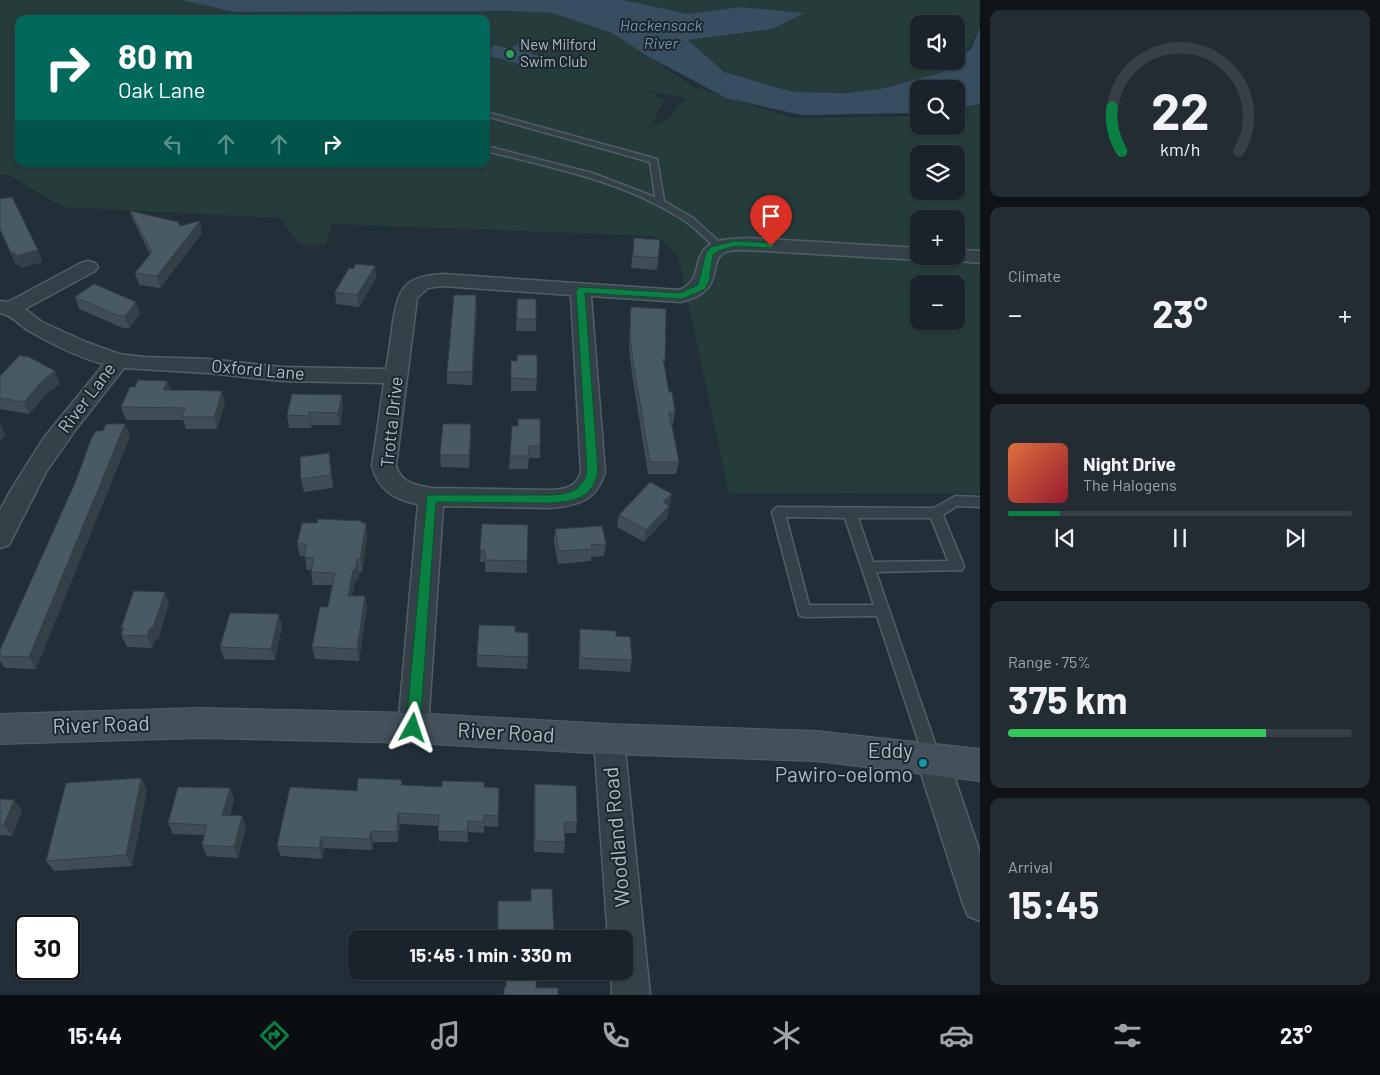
<!DOCTYPE html>
<html lang="en">
<head>
<meta charset="utf-8">
<style>
  body { margin:0; font-family:Barlow,sans-serif; background:#232b33; color:#f1f3f6; height:100vh; display:flex; flex-direction:column; font-size:19px; white-space:nowrap }
  * { box-sizing:border-box; margin:0 }
  p { font-size:16px; color:#9fa4a9 }
  .icon { flex:none; width:28px; height:28px; fill:none; stroke:currentColor; stroke-width:2; stroke-linecap:round; stroke-linejoin:round }
  .map { position:relative; flex:1; overflow:hidden }
  .panel { display:flex; flex-direction:column; gap:10px; padding:10px; background:#0e1318; width:400px }
  .panel>* { flex:none }
  .top-card { position:absolute; left:15px; top:15px; width:475px; height:152px; border-radius:10px; box-shadow:0 1px 4px #0004,0 0 0 1px #384047; background:#00695c; color:#fff; overflow:hidden }
  .fabs { position:absolute; left:910px; top:15px; display:grid; gap:10px }
  .fabs a { display:grid; place-items:center; width:55px; height:55px; border-radius:10px; background:#1a232b; box-shadow:0 1px 4px #0004,0 0 0 1px #384047; font-size:25px }
  .speed { position:absolute; left:15px; top:915px; display:flex; gap:10px; font-size:25px; font-weight:700; text-align:center }
  .speed>* { display:grid; place-content:center; width:65px; height:65px; border-radius:50%; background:#1a232b; box-shadow:0 1px 4px #0004,0 0 0 1px #384047; line-height:1 }
  .speed .limit { border:2px solid #111; border-radius:8px; background:#fff; color:#111 }
  .pin { position:absolute; display:grid; place-items:center; width:42px; height:42px; color:#fff; margin:-51px -21px; border-radius:50% 50% 50% 0; rotate:-45deg; box-shadow:0 0 5px #0007 }
  .pin .icon { rotate:45deg }
  .me { position:absolute; width:55px; margin:-28px; rotate:5deg; stroke-linejoin:round; filter:drop-shadow(0 0 4px #0008) }
  .turn { display:flex; align-items:center; gap:18px; height:105px; padding:0 20px; font-size:22px }
  .turn .icon { width:65px; height:65px; stroke-width:2.5 }
  .turn b { display:block; font-size:35px; line-height:42px }
  .lanes { display:flex; align-items:center; height:48px; padding:0 20px; background:#0003; justify-content:center; gap:25px; direction:ltr }
  .lanes .off { opacity:.35 }
  .big { font-size:38px; font-weight:700; line-height:1.1 }
  .panel .tile { flex:1; display:flex; flex-direction:column; justify-content:center; gap:8px; min-width:0; padding:0 18px; border-radius:10px; background:#232b33 }
  .panel .dial { align-items:center; gap:0 }
  .dial svg { height:130px; overflow:visible; fill:none; stroke:#384047; stroke-width:7; stroke-linecap:round; text-anchor:middle }
  .dial text { fill:#f1f3f6; stroke:none }
  .song { display:flex; align-items:center; gap:15px }
  .cover { width:60px; height:60px; border-radius:8px; background:linear-gradient(135deg,hsl(20 70% 55%),hsl(350 70% 35%)) }
  .played { height:5px; border-radius:2px; background:linear-gradient(90deg,#0b8043 15%,#384047 15%) }
  .keys { display:flex; justify-content:space-around; direction:ltr }
  .heat { display:flex; justify-content:space-between; align-items:center; font-size:28px; direction:ltr }
  .charge { height:8px; border-radius:4px; background:linear-gradient(90deg,#34c759 75%,#384047 0) }
  .trip { position:absolute; left:348px; top:930px; width:285px; height:50px; border-radius:10px; background:#1a232b; box-shadow:0 1px 4px #0004,0 0 0 1px #384047; font-weight:700; line-height:50px; text-align:center }
  .dock { display:flex; height:80px; justify-content:space-around; align-items:center; background:#0a0e11; color:#9fa4a9 }
  .dock .icon { width:35px; height:35px }
  .dock .on { color:#0b8043 }
  .dock b { font-size:22px; color:#f1f3f6 }
  main { display:flex; flex:1; min-height:0 }
  .map>svg:first-child { display:block }
  .green { fill:#253c3a; fill-rule:evenodd }
  .water { fill:#364e60 }
  .lines { fill:none; stroke-linecap:round; stroke-linejoin:round }
  .service-casing { stroke:#535f67; stroke-width:3 }
  .minor-casing { stroke:#535f67; stroke-width:3 }
  .secondary-casing { stroke:#535f67; stroke-width:2 }
  .service { fill:#354149; fill-rule:evenodd }
  .minor { fill:#354149; fill-rule:evenodd }
  .secondary { fill:#44515c; fill-rule:evenodd }
  .wall { fill:#404d57 }
  .shaded-wall { fill:#343f47 }
  .building { fill:#4a5a65; stroke:#343f47 }
  .route { fill:#0b8043; stroke:#07532c }
  .leisure-dot { fill:#2e9e5b; stroke:#1b262e; stroke-width:2 }
  .culture-dot { fill:#0f9aa8; stroke:#1b262e; stroke-width:2 }
  .labels { text-anchor:middle; stroke-width:4; stroke-linejoin:round; paint-order:stroke }
  .far-poi-label { font-size:15px; fill:#b0bcc5; stroke:#1b262e; text-anchor:start }
  .far-water-label { font-size:16px; font-style:italic; fill:#7192a9; stroke:#1b262e }
  .street-label { font-size:18px; fill:#b0bcc5; stroke:#1b262e }
  .near-street-label { font-size:21px; fill:#b0bcc5; stroke:#1b262e }
  .near-poi-label { font-size:21px; fill:#b0bcc5; stroke:#1b262e; text-anchor:end }
</style>
</head>
<body>
<main>
<div class="map">
<svg width="980" height="995" viewBox="0 0 980 995">
  <rect width="100%" height="100%" fill="#222f39"/>
  <path class="green" d="M0,0H182L234,12L511,11L553,13L612,33L694,87L793,118L919,116V126H956V116L969,115L959,108L980,104V494L729,493L678,255L657,236L332,224L326,245L299,244L280,218L62,207L9,175H0ZM19,19H486V164H19ZM648,91L685,98L670,117L651,127L664,100ZM919,154H956V191H919ZM919,219H956V256H919ZM919,284H956V321H919Z
    M623,0H980C980,28 979,42 956,60V24H919V61H955L940,73L880,89L846,93L793,92L724,72L688,40L772,29L803,13L740,7L689,14Z"/>
  <path class="water" d="M182,0H623L689,14L740,7L804,13L772,29L688,40L724,72L793,92L846,93L880,89L940,73L971,49L980,27V104L956,108V89H919V113L801,115L726,98L647,56L612,33L553,13L511,11L234,12Z
    M520,42L540,47L531,54L544,57L530,67L486,55V51L495,45L510,49Z"/>
  <g class="lines">
    <g class="service-casing">
      <path id="service" d="M486,112L657,159L664,201L693,218L725,247L723,249H717C705,239 695,227 682,219C623,181 553,168 486,151V146L592,173L655,197L650,162L486,116Z
        M955,496L980,497V507L957,506L943,515L964,566L962,570L876,572L940,758L938,763L932,765L926,763L924,758L877,616L804,617L799,615L772,512L774,509L778,507L934,508ZM786,517L845,518L874,605H809ZM858,518H931L948,561L873,562Z"/>
    </g>
    <g class="minor-casing">
      <path id="minor" d="M747,238L919,248V256H927L919,260L747,250C740,250 730,249 724,253C707,262 727,291 681,302L591,296L605,472C596,501 579,505 551,508L443,506L428,728L424,738L413,742L402,738L398,728L418,504C395,500 378,490 372,466L384,383L282,381L208,373L124,368L76,429L46,472L9,545L0,548V510L11,490L43,439L104,364C79,358 52,344 29,331C20,326 11,314 0,313V301L8,302L81,263L88,261L95,263L98,267L95,271L25,309L42,322L86,342L119,354L144,357L208,359L282,367L386,369C389,353 391,338 393,322C399,287 404,277 442,274L679,290C704,280 691,260 708,246C718,238 735,239 747,238ZM442,286L571,295L581,472C576,487 566,489 551,490L431,488C416,485 401,483 396,466L417,298L428,288Z
        M956,250L980,251V263L949,260L947,256H956Z
        M609,725L620,729L624,739L650,995H612L611,971H624V939H608L594,739L598,729Z
        M932,744L943,748L948,758L980,853V921L968,916L963,904L916,758L921,748Z"/>
    </g>
    <g class="secondary-casing">
      <path id="secondary" d="M199,708L413,713L609,724L816,731L980,749V781L816,761L609,754L413,743L199,738L0,744V714Z"/>
    </g>
    <use href="#service" class="service"/>
    <use href="#minor" class="minor"/>
    <use href="#secondary" class="secondary"/>
  </g>
  <path class="wall" d="M0,199L38,250L42,262L21,268L19,264L16,265L0,230Z
    M130,211L202,233L160,288L139,285L135,273L150,254L134,222Z
    M634,238L658,258L657,270L631,268Z
    M375,266L376,278L359,307L336,304L335,292L353,269Z
    M75,297L136,302L140,314L129,328H123L79,309Z
    M517,299L536,319V331H516Z
    M631,307L665,359L664,364L669,392L675,412L673,424H672L679,462L676,474H648L632,374L629,348L630,319Z
    M477,308L472,385L447,384V372Z
    M511,361H516L537,379L536,391H511Z
    M55,371L60,384L48,392L29,414L0,409V376Z
    M167,381L170,390L225,403L217,429H186L183,420H126L121,407L135,387Z
    M343,407L340,425H312L311,428H289L287,415Z
    M125,424L130,436L36,669L5,668L0,661V650L103,431Z
    M512,426L540,446V458H529L528,469H509Z
    M471,436L469,468L441,467L440,455Z
    M331,466L333,488L304,492L301,479Z
    M672,494L667,518L644,542L617,527L619,515Z
    M362,521V523H366L367,536L362,572H359L358,580L355,582L352,596L367,608L359,661L315,659L312,647L328,607L332,585H313L311,572V570H307L305,556H300L297,544L317,523Z
    M482,524L527,561V573L485,572V562H480Z
    M555,529L606,544L604,556L591,557V561L558,564L554,541Z
    M165,592L169,604L158,639L155,640L152,648L127,647L121,635L123,632L121,628Z
    M279,614L282,626L275,660L224,659L220,647Z
    M580,629L616,636L632,660L630,672L579,669V641Z
    M515,632L528,657L527,669L477,667V655Z
    M141,778L147,790L132,866L54,871L46,861Z
    M402,780V785L499,788L498,827L484,826V833L468,832V842L439,841L438,826L400,824L398,842H373L372,850L324,848L322,859L281,856L277,846L357,791Z
    M535,784L577,822L576,833H565V842L564,853L534,852V795Z
    M230,788L234,799L230,815L242,816L246,826L238,858L207,856L202,845L204,835L173,834L168,823Z
    M0,799L14,800L22,811L12,836L0,835Z"/>
  <path class="shaded-wall" d="M200,221L202,233L160,288L157,276Z
    M38,250L42,262L21,268L16,256Z
    M14,252L19,264L16,265L11,253Z
    M375,266L376,278L359,307L357,295Z
    M476,295L477,308L472,385V372Z
    M136,302L140,314L129,328L125,316Z
    M55,371L60,384L48,392L29,414L24,402L43,380Z
    M167,381L170,393L163,390Z
    M222,391L225,403L217,429L214,417Z
    M342,395L343,407L340,425L338,413Z
    M309,412L312,425L311,428L309,416Z
    M0,423L6,435L0,442Z
    M125,424L130,436L36,669L29,657Z
    M471,424V436L469,468V455Z
    M329,453L331,466L333,488L331,475Z
    M672,494L667,518L644,542L646,530L663,502Z
    M366,523L367,536L362,572L360,559Z
    M357,559L359,572L358,580L355,582L350,608L348,596L353,570Z
    M165,592L169,604L158,639L155,640L152,648L147,636Z
    M365,596L367,608L359,661L357,649Z
    M279,614L282,626L275,660L271,649Z
    M141,778L147,790L132,866L126,855Z
    M230,788L234,799L227,825L222,815Z
    M14,800L22,811L12,836L4,825Z
    M398,813L400,824L398,842L397,832Z
    M242,816L246,826L238,858L234,847Z
    M468,821V842L467,832Z
    M371,831L373,842L372,850L370,839Z
    M321,837L324,848L322,859L319,848Z"/>
  <path class="building" d="M12,197L38,250L16,256L14,252L11,253L0,229V199Z
    M130,211L178,222L180,226L200,221L157,276L135,273L152,252Z
    M634,238L660,240L658,258L633,256Z
    M356,264L375,266L357,295L335,292L349,268L353,269Z
    M94,284L136,302L125,316H119L75,297Z
    M454,295H476L472,372H447Z
    M517,299H536V319H517Z
    M631,307L666,309L665,359H663L669,392H672L675,412H669L679,462H650L633,362L630,336Z
    M20,355L25,357L27,356L55,371L43,380L24,402L0,398V376Z
    M517,355H537V379L511,378V361H517Z
    M138,380L167,381L163,390L222,391L214,417H182L185,408L121,407L130,387H135Z
    M292,394L342,395L338,413L309,412V416L287,415Z
    M518,419H540V446H528L529,456H510L512,426H518Z
    M106,424H125L29,657L0,656V650L75,483L92,437L96,431H103Z
    M443,424H471L469,455H440Z
    M329,453L331,475L301,479L300,457Z
    M650,482L672,494L663,502L669,506L646,530L619,515Z
    M318,519L362,521L361,523H366L360,559H357L356,568L353,570L348,596H365L357,649L312,647L320,607H328L335,573L311,572L314,558L304,557L307,544H297L302,523H317Z
    M482,524L528,525L527,561L485,560V550H480Z
    M602,526L606,544L591,545L592,549L559,551L555,529Z
    M134,591L165,592L153,627L150,628L147,636L121,635L124,628H121Z
    M230,613L279,614L271,649L220,647Z
    M479,625L515,626V632L528,633V657L477,655Z
    M580,629L616,631V636L630,637L632,660L580,658Z
    M141,778L126,855L46,861L66,783Z
    M358,778L402,780L401,785L442,787V781L484,782V787L499,788L498,816L484,815V822L468,821L467,832L438,831L439,815L398,813L397,832L371,831L370,839L321,837L319,848L277,846L290,787L357,791Z
    M535,784L576,786L577,822H564L565,842L535,841Z
    M178,787L230,788L222,815L242,816L234,847L202,845L207,825L168,823Z
    M0,799L14,800L4,825H0Z
    M531,889H552L554,939H498V901H531Z
    M506,971H536V988H558V995H504V987L506,988Z"/>
  <path class="route" d="M735,241L771,243L775,246L771,248L735,246L718,251L713,255L709,281L705,289L682,299L585,293L598,472C592,498 576,501 551,503L436,502L420,728L418,732L413,734L408,732L406,728L427,495H551C569,494 582,491 587,472L576,290L581,287L680,293L698,285L706,253L711,247Z"/>
  <circle class="leisure-dot" cx="510" cy="54" r="5"/>
  <circle class="culture-dot" cx="923" cy="763" r="5"/>
  <g class="labels">
    <g class="far-poi-label">
      <text x="520" y="50">New Milford<tspan x="520" dy="17">Swim Club</tspan></text>
    </g>
    <g class="far-water-label">
      <text x="661" y="31">Hackensack<tspan x="661" dy="18">River</tspan></text>
    </g>
    <g class="street-label">
      <text transform="translate(258 370) rotate(5)" y="6">Oxford Lane</text>
      <text transform="translate(87 398) rotate(-53)" y="6">River Lane</text>
      <text transform="translate(392 422) rotate(-84)" y="6">Trotta Drive</text>
    </g>
    <g class="near-street-label">
      <text transform="translate(101 725) rotate(-2)" y="7">River Road</text>
      <text transform="translate(506 733) rotate(3)" y="7">River Road</text>
      <text transform="translate(617 837) rotate(-95)" y="7">Woodland Road</text>
    </g>
    <g class="near-poi-label">
      <text x="913" y="758">Eddy<tspan x="913" dy="24">Pawiro-oelomo</tspan></text>
    </g>
  </g>
</svg>
<div class="fabs">
<a><svg class="icon" aria-label="sound" viewBox="0 0 24 24"><path d="M4 9h4l5-4v14l-5-4H4zM17 9q2 3 0 6"/></svg></a>
<a><svg class="icon" aria-label="search" viewBox="0 0 24 24"><circle cx="10" cy="10" r="6"/><path d="M15 15l6 6"/></svg></a>
<a><svg class="icon" aria-label="layers" viewBox="0 0 24 24"><path d="M12 4l9 5-9 5-9-5zM3 14l9 5 9-5"/></svg></a>
<a>+</a>
<a>−</a>
</div>
<div class="speed"><div class="limit">30</div></div>
<div class="pin" style="left:771px;top:246px;background:#d93025"><svg class="icon" aria-label="arrive" viewBox="0 0 24 24"><path d="M6 21V4h12l-3 4 3 4H6"/></svg></div>
<svg class="me" style="left:413px;top:728px" viewBox="-20 -20 40 40"><path d="M0-17L14 15 0 8-14 15z" fill="#0b8043" stroke="#fff" stroke-width="4"/></svg>
<div class="trip">15:45 · 1 min · 330 m</div>
<div class="top-card">
<div class="turn"><svg class="icon" aria-label="right" viewBox="0 0 24 24"><path d="M7 20v-9h11M14 6l5 5-5 5"/></svg><div><b>80 m</b>Oak Lane</div></div>
<div class="lanes"><svg class="icon off" aria-label="left" viewBox="0 0 24 24"><path d="M17 20v-9H6M10 6l-5 5 5 5"/></svg><svg class="icon off" aria-label="ahead" viewBox="0 0 24 24"><path d="M12 20V5M6 11l6-6 6 6"/></svg><svg class="icon off" aria-label="ahead" viewBox="0 0 24 24"><path d="M12 20V5M6 11l6-6 6 6"/></svg><svg class="icon" aria-label="right" viewBox="0 0 24 24"><path d="M7 20v-9h11M14 6l5 5-5 5"/></svg></div>
</div>
</div>
<section class="panel">
<div class="tile dial"><svg viewBox="0 0 100 80">
<path d="M14 69A42 42 0 1 1 86 69"/>
<path d="M14 69A42 42 0 0 1 8 42" stroke="#0b8043"/>
<text x="50" y="56" font-size="32" font-weight="700">22</text>
<text x="50" y="72" font-size="11">km/h</text>
</svg></div>
<div class="tile"><p>Climate</p>
<div class="heat"><a>−</a><b class="big">23°</b><a>+</a></div>
</div>
<div class="tile">
<div class="song"><i class="cover"></i><div><b>Night Drive</b><p>The Halogens</p></div></div>
<div class="played"></div>
<div class="keys"><svg class="icon" aria-label="previous" viewBox="0 0 24 24"><path d="M18 5L8 12l10 7zM5 5v14"/></svg><svg class="icon" aria-label="pause" viewBox="0 0 24 24"><path d="M8 5v14M16 5v14"/></svg><svg class="icon" aria-label="next" viewBox="0 0 24 24"><path d="M6 5l10 7-10 7zM19 5v14"/></svg></div>
</div>
<div class="tile"><p>Range · 75%</p><b class="big">375 km</b><div class="charge"></div></div>
<div class="tile"><p>Arrival</p><b class="big">15:45</b></div>
</section>
</main>
<nav class="dock">
<b>15:44</b>
<svg class="icon on" aria-label="directions" viewBox="0 0 24 24"><path d="M12 3l9 9-9 9-9-9zM9 14v-3h6M13 9l2 2-2 2"/></svg>
<svg class="icon" aria-label="music" viewBox="0 0 24 24"><path d="M9 18V5l10-2v13"/><circle cx="6" cy="18" r="3"/><circle cx="16" cy="16" r="3"/></svg>
<svg class="icon" aria-label="phone" viewBox="0 0 24 24"><path d="M5 4h4l2 5-3 2q2 4 5 5l2-3 5 2v4C11 20 4 13 5 4z"/></svg>
<svg class="icon" aria-label="climate" viewBox="0 0 24 24"><path d="M12 3v18M4 7l16 10M4 17L20 7"/></svg>
<svg class="icon" aria-label="car" viewBox="0 0 24 24"><path d="M5 17H2v-5l4-1 3-4h7l3 4 3 1v5h-3M9 17h6M6 11h13"/><circle cx="7" cy="17" r="2"/><circle cx="17" cy="17" r="2"/></svg>
<svg class="icon" aria-label="filters" viewBox="0 0 24 24"><path d="M4 7h16M4 17h16"/><circle cx="9" cy="7" r="2"/><circle cx="15" cy="17" r="2"/></svg>
<b>23°</b>
</nav>
</body>
</html>
